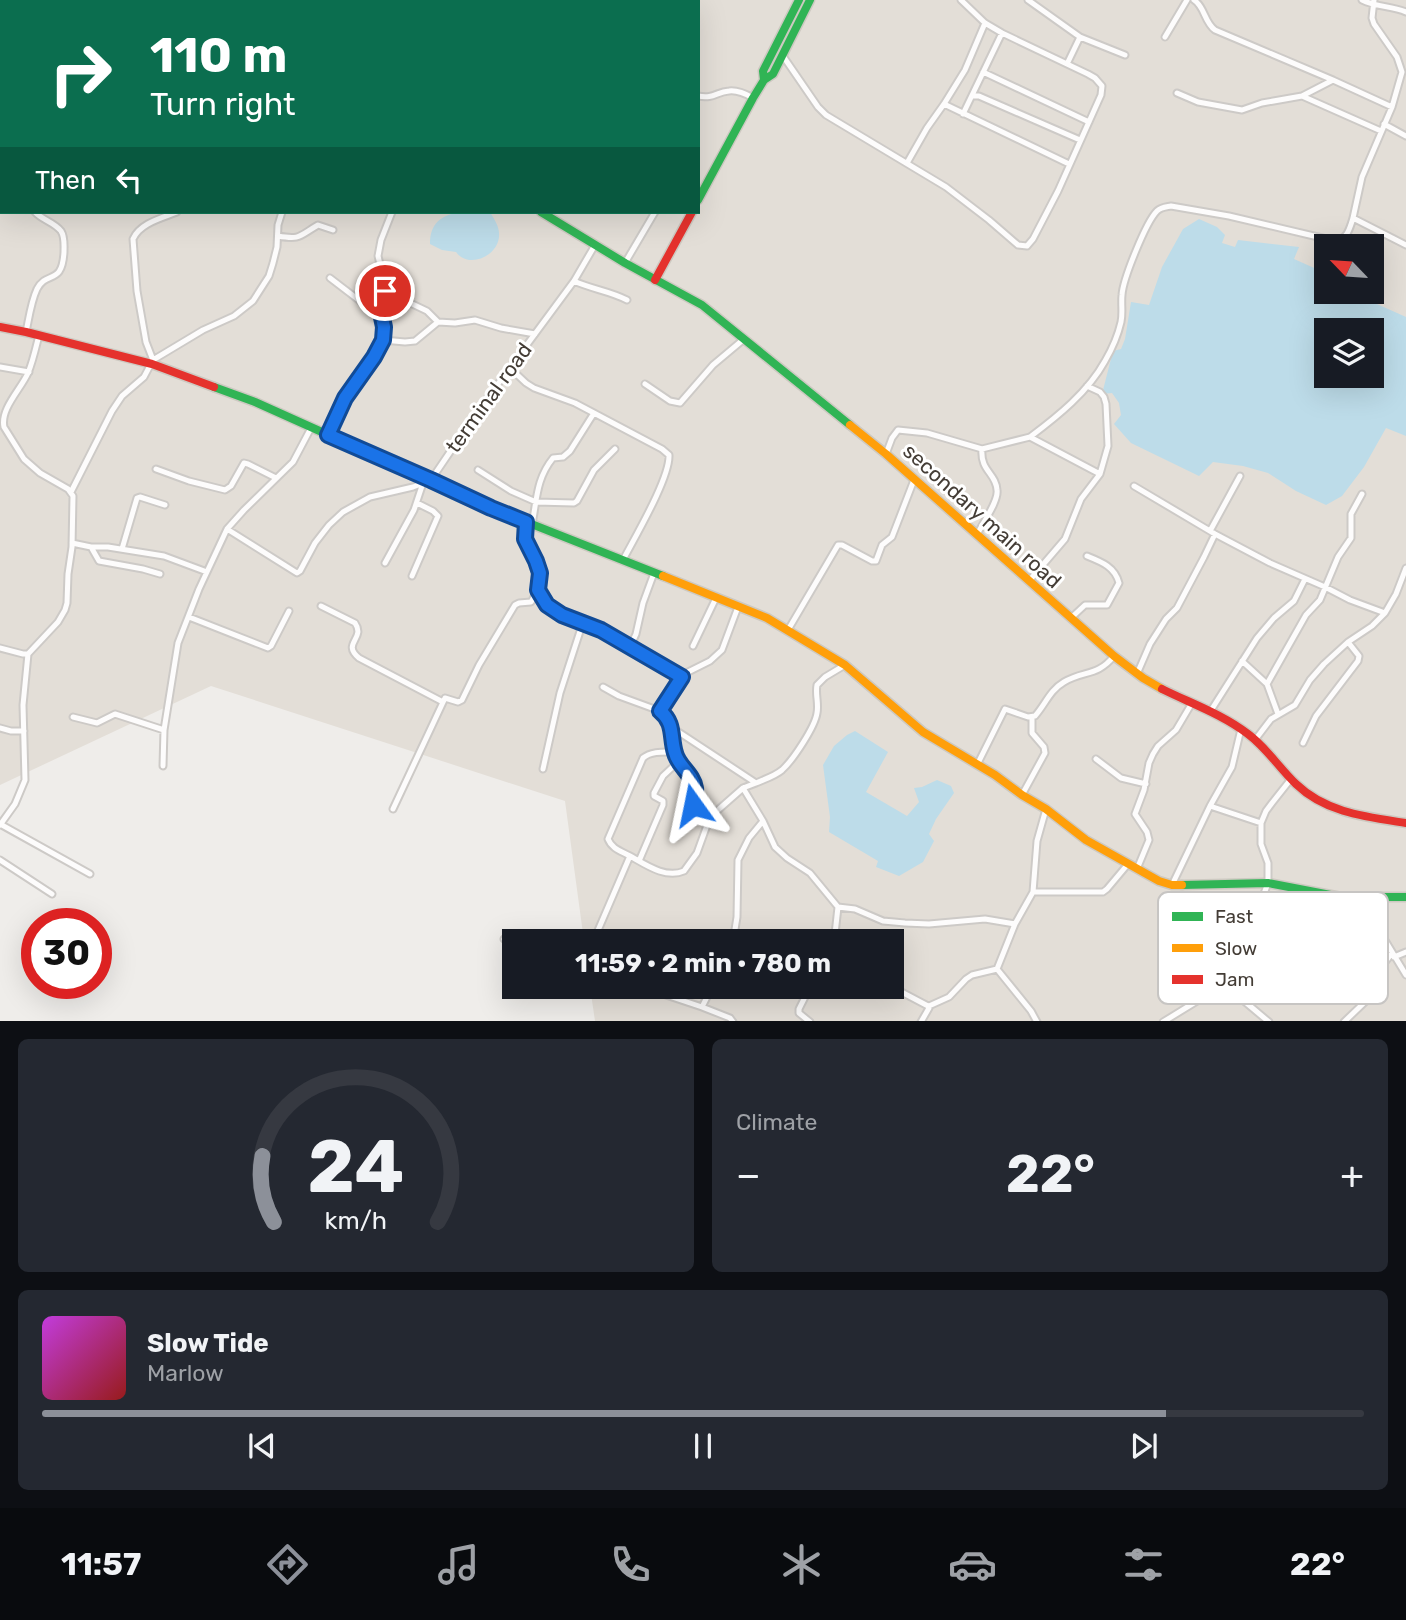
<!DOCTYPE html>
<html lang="en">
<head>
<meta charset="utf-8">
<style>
  body { margin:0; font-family:Rubik,sans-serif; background:#242831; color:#f1f3f6; height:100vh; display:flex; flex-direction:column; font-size:26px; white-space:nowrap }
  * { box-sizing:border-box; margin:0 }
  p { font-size:23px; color:#9ea1a6 }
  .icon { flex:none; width:38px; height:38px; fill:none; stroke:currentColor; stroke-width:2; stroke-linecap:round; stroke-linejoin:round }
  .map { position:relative; height:1021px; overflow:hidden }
  .details { display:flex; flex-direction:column; gap:18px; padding:18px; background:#0d0f14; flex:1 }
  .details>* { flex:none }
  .guide { position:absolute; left:0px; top:0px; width:700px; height:214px; box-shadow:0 7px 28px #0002; background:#0b6e4f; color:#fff; overflow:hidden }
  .needle { width:46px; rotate:295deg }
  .controls { position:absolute; left:1314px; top:234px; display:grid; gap:14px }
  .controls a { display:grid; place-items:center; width:70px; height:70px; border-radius:0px; background:#171b24; box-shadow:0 7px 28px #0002; font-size:35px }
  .speed { position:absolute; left:21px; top:908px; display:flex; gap:14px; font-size:35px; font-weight:700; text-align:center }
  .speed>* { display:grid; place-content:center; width:91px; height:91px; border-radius:50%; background:#171b24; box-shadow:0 7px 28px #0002; line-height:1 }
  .speed .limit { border:10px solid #d22; background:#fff; color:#111 }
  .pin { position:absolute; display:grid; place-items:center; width:60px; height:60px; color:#fff; margin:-30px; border:4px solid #fff; border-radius:50%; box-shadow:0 2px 7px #0007 }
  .me { position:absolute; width:77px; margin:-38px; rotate:348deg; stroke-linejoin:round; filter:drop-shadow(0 0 5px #0008) }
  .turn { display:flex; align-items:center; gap:24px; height:147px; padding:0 35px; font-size:32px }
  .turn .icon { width:91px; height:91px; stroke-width:2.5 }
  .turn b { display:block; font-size:49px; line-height:60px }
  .then { display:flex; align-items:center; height:66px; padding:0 35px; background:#0003; gap:14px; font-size:26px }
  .big { font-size:52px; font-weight:700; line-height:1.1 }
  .details .card { flex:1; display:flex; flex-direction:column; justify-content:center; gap:10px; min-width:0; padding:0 24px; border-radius:10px; background:#242831 }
  .details .dial { align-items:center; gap:0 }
  .dial svg { height:182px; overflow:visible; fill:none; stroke:#363941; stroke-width:7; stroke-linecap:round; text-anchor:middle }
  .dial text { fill:#f1f3f6; stroke:none }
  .song { display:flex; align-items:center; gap:21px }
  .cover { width:84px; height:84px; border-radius:10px; background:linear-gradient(135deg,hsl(290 70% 55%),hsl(0 70% 35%)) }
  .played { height:7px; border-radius:4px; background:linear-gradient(90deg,#8c9099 85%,#363941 85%) }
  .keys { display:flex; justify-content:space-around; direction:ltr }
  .heat { display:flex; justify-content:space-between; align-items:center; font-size:38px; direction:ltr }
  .details .tiles { flex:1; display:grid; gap:18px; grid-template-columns:1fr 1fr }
  .card:last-child { grid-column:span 2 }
  .trip { position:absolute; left:502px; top:929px; width:402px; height:70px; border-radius:0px; background:#171b24; box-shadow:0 7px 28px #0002; font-weight:700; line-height:70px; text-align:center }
  .tab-bar { display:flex; height:112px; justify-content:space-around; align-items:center; background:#090b0e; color:#9ea1a6 }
  .tab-bar .icon { width:49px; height:49px }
  .tab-bar .selected { color:#8c9099 }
  .tab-bar b { font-size:32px; color:#f1f3f6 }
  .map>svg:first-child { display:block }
  .residential { fill:#e3ded7; fill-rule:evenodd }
  .water { fill:#bddce9; fill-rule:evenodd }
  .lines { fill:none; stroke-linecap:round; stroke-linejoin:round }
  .street-casing { stroke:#cdcac7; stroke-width:9 }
  .fast-casing { stroke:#cdc9c1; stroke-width:11 }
  .slow-casing { stroke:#cdc9c1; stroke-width:11 }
  .jam-casing { stroke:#cdc9c1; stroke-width:11 }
  .street { stroke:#fdfcfc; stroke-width:5 }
  .fast { stroke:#30b455; stroke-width:8 }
  .slow { stroke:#ff9f0a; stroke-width:8 }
  .jam { stroke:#e5322d; stroke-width:8 }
  .route-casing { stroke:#114b97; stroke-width:18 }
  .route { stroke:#1a73e8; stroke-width:12 }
  .labels { text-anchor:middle; stroke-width:6; stroke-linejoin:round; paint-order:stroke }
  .street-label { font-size:21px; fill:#443d36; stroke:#fff }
  .key { fill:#fff; stroke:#c7c5c3; stroke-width:2 }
  .key-label { font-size:19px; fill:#443d36 }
</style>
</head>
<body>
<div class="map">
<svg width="1406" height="1022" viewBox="0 0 1406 1022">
  <rect width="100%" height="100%" fill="#efedea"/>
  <path class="residential" d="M0,0H1406V1021H595L590,987H892V942L584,941L565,801L211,686L0,785ZM2,2H698V212H2ZM1326,247H1372V292H1326ZM1326,331H1372V376H1326Z"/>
  <path class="water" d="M461,212H490C493,217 499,226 499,233C501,255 469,270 456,252L442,250L430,244C430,223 441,215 461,212Z
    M1199,219L1217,227L1225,235L1222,243L1235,247L1238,240L1299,247L1294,259L1321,271L1318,277L1326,281V292H1350L1406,317V436L1386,428L1364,467L1342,496L1326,505L1296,491L1268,473L1243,466L1213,462L1199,476L1131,443L1114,424L1121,415L1119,403L1112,393L1102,394L1113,351L1121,349L1125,339L1131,302L1149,305L1162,267L1183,229ZM1326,331H1372V376H1326Z
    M855,731L888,752L866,792L907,816L919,802L914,788L922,787L937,780L951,786L954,793L936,819L929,834L934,841L923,862L899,876L876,867L878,861L829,832L830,817L823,765L834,746L847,735Z"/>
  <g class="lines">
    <g class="street-casing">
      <path id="street" d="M1028,0L1080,37L1067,64
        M1194,0C1205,7 1204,22 1215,30L1333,80
        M1362,0C1376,7 1392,6 1406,12
        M28,2L29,0
        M198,2L199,0
        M529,2V0
        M577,2V0
        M1080,37L1125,55
        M1165,37L1187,0
        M783,56L818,107L826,115L946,187L989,220L1018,245L1027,246L1033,239L1058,191L1101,95L1102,86L1095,78L1088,74L1002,33L985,23L961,0
        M0,59H2
        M983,72L1089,122
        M0,77L2,71
        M1177,93L1198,102L1242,110L1262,103L1302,96L1381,131
        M698,96C714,99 716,92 729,91C737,90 746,94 753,98
        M972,96H979L1080,140
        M1302,96L1333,80L1392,107
        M944,104L1069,164
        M963,114L1002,33
        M1384,124L1406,136
        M0,151L2,152
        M907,163L927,128L944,104L965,70L985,23
        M1353,218L1362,177L1392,107L1402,72L1397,57L1374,24L1372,18L1374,0
        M278,236C301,240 299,236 318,225L333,230
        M625,263L655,212
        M330,278L360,301L381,311
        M574,281C591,289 610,291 627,300
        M385,291L427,311L438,322
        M26,332C29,318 31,302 37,289C47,270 62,286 64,252C64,245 65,237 61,231C54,222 42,220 35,212
        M383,340L405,342L415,341L438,322L455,323L475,320L501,328L535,334
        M153,360L146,342L137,291L133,239C140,223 162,218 177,212
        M0,367L29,372
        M510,368L526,383L534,388L575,403L662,449L669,455C670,478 635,537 623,560
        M645,384L670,401L680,403L713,365L744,339
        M328,435L345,399L374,357L383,340L384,327L380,308L385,285L378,256L381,240L392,212
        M1030,437C1058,416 1088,392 1105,361C1112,349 1118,335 1121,322C1123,313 1121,304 1122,295C1123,279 1146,222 1157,211C1161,207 1166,207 1171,206L1229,216L1335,241C1347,240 1350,228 1353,218L1406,245
        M886,454L892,438L898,430L927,433L982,449L1030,437L1100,474
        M156,469L189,481L225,490L231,486L244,463L248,464L276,478
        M478,470L511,491L536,502L574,503L577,501L594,470L615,449
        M1134,486L1215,534L1270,563L1325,587L1350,600L1385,613
        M71,492L112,411L122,396L144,377L153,360L203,330L234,316L253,301L269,276L273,263L277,247L278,225L282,212
        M532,524C537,500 536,479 553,458L563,457L570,451L594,413
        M227,529L297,573L300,571L315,543L329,525L343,512L370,497L413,487L431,480L475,415L574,281L595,245
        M1210,531L1240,476
        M977,535C982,524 999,501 997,490C996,473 980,471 982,449
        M72,543L91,547H108L164,556L207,572
        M91,547L99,561L143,569L160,574
        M122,549L137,498L140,497L165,505
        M385,563L414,510L423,483
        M412,576L438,516L433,511L417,503
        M1029,581L1065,539L1081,499L1100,474L1108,446L1106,404L1104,397L1100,392L1087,386
        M538,590L544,602L550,608L607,633L682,677
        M321,606L355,623C366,639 341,643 359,658L443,702
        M189,617L268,648L271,646L289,611
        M1071,618L1085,605H1107L1119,583C1115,567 1102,562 1087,556
        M788,630L838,545H842L872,561H876L882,545L892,537L914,480
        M693,646L716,598
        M630,647L636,634L643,603L654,573
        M0,648L23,654H28L58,622L65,610L67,603L68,574L72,547L73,496L68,489L40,473L24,459L4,427C0,409 21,389 28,373C33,361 36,347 39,335
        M1242,661L1267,684L1278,714
        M1137,674L1150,644L1166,619L1177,608L1204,557L1215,534
        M1267,684L1306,615L1320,600L1338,557L1351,538V514L1362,494
        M603,687L619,696L660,711
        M1210,712L1257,638L1274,618L1294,601L1305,579
        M73,717L97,723L115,714L164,730
        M671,727L756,783L743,788L710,817
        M0,728L11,731H24
        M1255,740L1271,719L1295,705L1310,680L1324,664L1348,642L1372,626L1385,613L1396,594L1406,568
        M1303,743L1316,716L1358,661L1359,656L1348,642
        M674,752C664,752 651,751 643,758L608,839C612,849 621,851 630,856C646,865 666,879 684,871L697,853L710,817L697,810L693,805C693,799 696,793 695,788C693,774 678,766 675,753C670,737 675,722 660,711L684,674L710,661L722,650L738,607
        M1096,759L1121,778L1146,784
        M977,765L1005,709L1028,717L1035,716C1045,705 1050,690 1064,682C1084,670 1097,677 1114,656
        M163,766L164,730L178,643L199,589L227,529L244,510L293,462L311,428
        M543,769L560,693L583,622
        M756,783C765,779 775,776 782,770C793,760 815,727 817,713C819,703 815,694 817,685L825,677L845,665
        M743,788L763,821L775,847L787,858L810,873L838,907L835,934V942
        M1022,795L1045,753L1044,747L1032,733V717
        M1210,806L1261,823
        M393,809L445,698L458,702L462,700L479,665L515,605L519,603L531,602L538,590L539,573L536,561L525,539L526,522
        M0,824L90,874
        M0,825L15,804L25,780L23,705L28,654
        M0,860L52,894
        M639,861L663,805V801L654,796V793L663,776L678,762
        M1137,869L1149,840L1147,832L1135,814L1144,790L1149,763L1153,754L1158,746L1176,730L1192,703
        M1172,885L1210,806L1232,767L1241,729
        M1033,892H1103L1107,889L1128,864
        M1342,898L1358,915L1383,937L1406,975
        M838,907L855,909L883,921L905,923L929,924L985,919L1015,924
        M504,939L514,944
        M593,942L630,856
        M733,942L737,917L738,860L749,838L763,821
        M1394,957L1406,952
        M1246,958L1273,970L1289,969L1304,963L1317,965L1323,959L1358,915
        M642,987L702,1007L712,987
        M892,987L928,1006L929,1008L921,1022
        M1225,988L1246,958L1256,915L1268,883V863L1261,844V823L1266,811L1272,803L1291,779
        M929,1006L949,997L966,979L972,975L997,969
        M702,1007L730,1018L733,1022
        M810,1022L799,1013V1009L810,987
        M1037,1022L1031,1011L997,969L1015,924L1033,892L1037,841L1046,809
        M1163,1022L1215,990L1225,988L1231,990L1269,1022
        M1344,1022L1369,998L1382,966L1392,953"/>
    </g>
    <g class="fast-casing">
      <path id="fast" d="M764,80L763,71L799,0
        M698,200L753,98L764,80L773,74L810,0
        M541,212L625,263L702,305L850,425
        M214,387L255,402L491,508L663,576
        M1182,885L1268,883L1341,897H1406"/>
    </g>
    <g class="slow-casing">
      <path id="slow" d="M142,0L146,2
        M307,0V2
        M850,425L886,454L1114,656L1143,678L1162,689
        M663,576L767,618L845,665L923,732L995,775L1022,795L1046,809L1086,840L1159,881L1172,885H1182"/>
    </g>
    <g class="jam-casing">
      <path id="jam" d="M655,280L692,212
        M0,327L26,332L152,364L214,387
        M1162,689C1190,703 1222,714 1248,734C1267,748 1279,768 1296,784C1326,813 1367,817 1406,823"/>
    </g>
    <use href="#street" class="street"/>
    <use href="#fast" class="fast"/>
    <use href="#slow" class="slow"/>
    <use href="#jam" class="jam"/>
  </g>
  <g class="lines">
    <g class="route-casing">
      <path id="route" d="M385,291L380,308L384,327L383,340L374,357L345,398L328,435L431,480L491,508L526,522L525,539L536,561L540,573L538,590L547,605L562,615L601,630L682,677L660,711C675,723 670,737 675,753C678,766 693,774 695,788C696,793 693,799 693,805"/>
    </g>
    <use href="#route" class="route"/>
  </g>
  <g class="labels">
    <g class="street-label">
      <text transform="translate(489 398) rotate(-54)" y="7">terminal road</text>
      <text transform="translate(982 516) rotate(42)" y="7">secondary main road</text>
    </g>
  </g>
  <rect x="1158" y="892" width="230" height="112" rx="10" class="key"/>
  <rect x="1172" y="912" width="31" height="9" fill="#30b455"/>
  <rect x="1172" y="944" width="31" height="8" fill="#ff9f0a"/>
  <rect x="1172" y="975" width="31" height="9" fill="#e5322d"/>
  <g class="key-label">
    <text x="1215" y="923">Fast</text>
    <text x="1215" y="955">Slow</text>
    <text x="1215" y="986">Jam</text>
  </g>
</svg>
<div class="controls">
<a><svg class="needle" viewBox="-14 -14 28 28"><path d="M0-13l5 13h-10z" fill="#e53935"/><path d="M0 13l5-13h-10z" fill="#9ea1a6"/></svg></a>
<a><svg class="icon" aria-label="layers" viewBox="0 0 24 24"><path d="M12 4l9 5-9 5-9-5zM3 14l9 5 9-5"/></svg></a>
</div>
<div class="speed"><div class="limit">30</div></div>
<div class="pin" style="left:385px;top:291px;background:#d93025"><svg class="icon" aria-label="arrive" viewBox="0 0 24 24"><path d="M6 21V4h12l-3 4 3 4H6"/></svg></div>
<svg class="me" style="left:693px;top:805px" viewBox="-20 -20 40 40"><path d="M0-17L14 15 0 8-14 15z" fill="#1a73e8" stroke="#fff" stroke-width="4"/></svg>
<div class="trip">11:59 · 2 min · 780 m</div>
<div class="guide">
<div class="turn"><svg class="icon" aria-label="right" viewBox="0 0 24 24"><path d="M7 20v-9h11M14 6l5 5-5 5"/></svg><div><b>110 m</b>Turn right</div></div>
<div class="then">Then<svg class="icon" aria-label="left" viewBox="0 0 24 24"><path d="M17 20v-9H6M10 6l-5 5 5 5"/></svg></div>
</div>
</div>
<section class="details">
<div class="tiles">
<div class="card dial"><svg viewBox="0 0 100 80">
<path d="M14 69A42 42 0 1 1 86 69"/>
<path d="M14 69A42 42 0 0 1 9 40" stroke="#8c9099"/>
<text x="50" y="56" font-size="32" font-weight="700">24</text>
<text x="50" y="72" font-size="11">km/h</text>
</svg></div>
<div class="card"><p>Climate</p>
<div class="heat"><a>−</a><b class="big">22°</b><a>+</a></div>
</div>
<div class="card">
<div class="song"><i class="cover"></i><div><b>Slow Tide</b><p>Marlow</p></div></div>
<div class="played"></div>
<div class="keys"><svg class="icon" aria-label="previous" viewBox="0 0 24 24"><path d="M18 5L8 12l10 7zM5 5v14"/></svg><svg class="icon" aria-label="pause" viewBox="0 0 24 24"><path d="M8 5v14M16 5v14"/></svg><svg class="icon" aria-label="next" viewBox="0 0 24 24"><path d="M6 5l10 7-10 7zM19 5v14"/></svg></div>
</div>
</div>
</section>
<nav class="tab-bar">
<b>11:57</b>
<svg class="icon selected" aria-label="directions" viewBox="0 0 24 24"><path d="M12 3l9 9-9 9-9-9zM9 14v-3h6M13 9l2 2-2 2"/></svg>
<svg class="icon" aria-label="music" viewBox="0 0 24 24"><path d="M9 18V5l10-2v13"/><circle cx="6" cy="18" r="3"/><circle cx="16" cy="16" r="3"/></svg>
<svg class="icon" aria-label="phone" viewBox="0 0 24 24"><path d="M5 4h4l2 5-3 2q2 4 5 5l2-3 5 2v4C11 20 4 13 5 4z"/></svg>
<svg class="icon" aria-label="climate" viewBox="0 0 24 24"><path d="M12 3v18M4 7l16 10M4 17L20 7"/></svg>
<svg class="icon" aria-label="car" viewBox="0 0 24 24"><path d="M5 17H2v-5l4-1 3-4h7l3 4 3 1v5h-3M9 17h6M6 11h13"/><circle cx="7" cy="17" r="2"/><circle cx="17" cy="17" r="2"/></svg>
<svg class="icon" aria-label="filters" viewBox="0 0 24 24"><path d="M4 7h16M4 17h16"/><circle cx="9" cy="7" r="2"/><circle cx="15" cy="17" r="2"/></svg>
<b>22°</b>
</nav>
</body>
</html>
